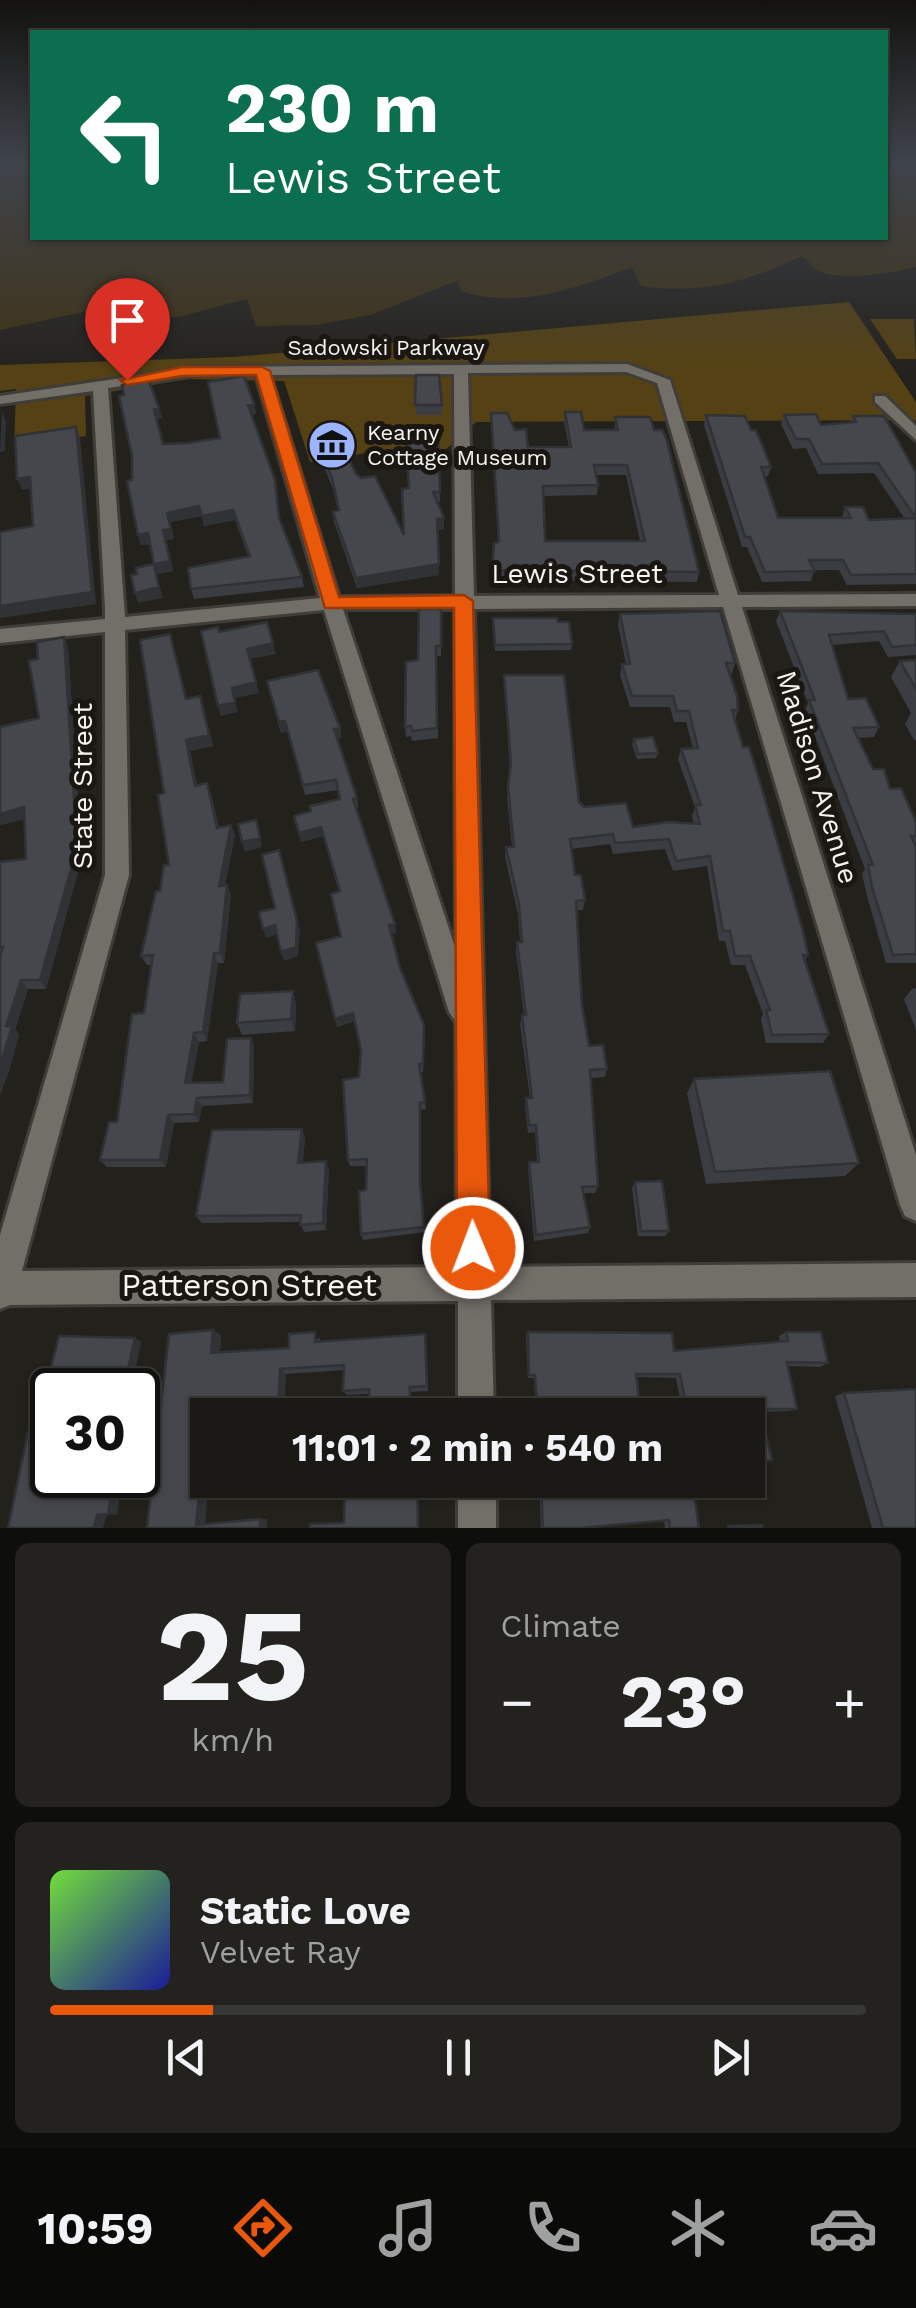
<!DOCTYPE html>
<html lang="en">
<head>
<meta charset="utf-8">
<style>
  body { margin:0; font-family:"Work Sans",sans-serif; background:#23221e; color:#f1f3f6; height:100vh; display:flex; flex-direction:column; font-size:38px; white-space:nowrap }
  * { box-sizing:border-box; margin:0 }
  p { font-size:32px; color:#9fa0a0 }
  .icon { flex:none; width:55px; height:55px; fill:none; stroke:currentColor; stroke-width:2; stroke-linecap:round; stroke-linejoin:round }
  .map { position:relative; height:1528px; overflow:hidden }
  .details { display:flex; flex-direction:column; gap:15px; padding:15px; background:#0e0e0c; flex:1 }
  .details>* { flex:none }
  .top-card { position:absolute; left:30px; top:30px; width:858px; height:210px; border-radius:0px; box-shadow:0 2px 8px #0004,0 0 0 2px #383834; background:#0b6e4f; color:#fff; overflow:hidden }
  .speed { position:absolute; left:30px; top:1368px; display:flex; gap:20px; font-size:50px; font-weight:700; text-align:center }
  .speed>* { display:grid; place-content:center; width:130px; height:130px; border-radius:50%; background:#1a1915; box-shadow:0 2px 8px #0004,0 0 0 2px #383834; line-height:1 }
  .speed .limit { border:5px solid #111; border-radius:15px; background:#fff; color:#111 }
  .pin { position:absolute; display:grid; place-items:center; width:85px; height:85px; color:#fff; margin:-102px -42px; border-radius:50% 50% 50% 0; rotate:-45deg; box-shadow:0 0 10px #0007 }
  .pin .icon { rotate:45deg }
  .me { position:absolute; width:110px; margin:-55px; rotate:359deg; stroke-linejoin:round; filter:drop-shadow(0 0 8px #0008) }
  .turn { display:flex; align-items:center; gap:35px; height:210px; padding:0 30px; font-size:45px }
  .turn .icon { width:130px; height:130px; stroke-width:2.5 }
  .turn b { display:block; font-size:70px; line-height:85px }
  .big { font-size:75px; font-weight:700; line-height:1.1 }
  .details .widget { flex:1; display:flex; flex-direction:column; justify-content:center; gap:15px; min-width:0; padding:0 35px; border-radius:15px; background:#23221e }
  .details .dial { align-items:center; gap:0 }
  .dial b { font-size:130px; line-height:1 }
  .song { display:flex; align-items:center; gap:30px }
  .cover { width:120px; height:120px; border-radius:15px; background:linear-gradient(135deg,hsl(100 70% 55%),hsl(240 70% 35%)) }
  .played { height:10px; border-radius:5px; background:linear-gradient(90deg,#ea580c 20%,#383834 20%) }
  .keys { display:flex; justify-content:space-around; direction:ltr }
  .heat { display:flex; justify-content:space-between; align-items:center; font-size:55px; direction:ltr }
  .details .tiles { flex:1; display:grid; gap:15px; grid-template-columns:1fr 1fr }
  .widget:last-child { grid-column:span 2 }
  .trip { position:absolute; left:190px; top:1398px; width:575px; height:100px; border-radius:0px; background:#1a1915; box-shadow:0 2px 8px #0004,0 0 0 2px #383834; font-weight:700; line-height:100px; text-align:center }
  .tabs { display:flex; height:160px; justify-content:space-around; align-items:center; background:#0a0a08; color:#9fa0a0 }
  .tabs .icon { width:70px; height:70px }
  .tabs .current { color:#ea580c }
  .tabs b { font-size:45px; color:#f1f3f6 }
  .map>svg:first-child { display:block }
  .green { fill:#554113 }
  .water { fill:#403215 }
  .lines { fill:none; stroke-linecap:round; stroke-linejoin:round }
  .minor-casing { stroke:#403d39; stroke-width:6 }
  .minor { fill:#726f69; fill-rule:evenodd }
  .wall { fill:#3b3d42; fill-rule:evenodd }
  .shaded-wall { fill:#303236 }
  .building { fill:#45474d; stroke:#303236; stroke-width:2.5; fill-rule:evenodd }
  .route { fill:#ea580c; stroke:#983908; stroke-width:2.5 }
  .labels { text-anchor:middle; stroke-width:10; stroke-linejoin:round; paint-order:stroke }
  .far-street-label { font-size:22px; fill:#f6f4f0; stroke:#1a1713 }
  .far-poi-label { font-size:22px; fill:#f6f4f0; stroke:#1a1713; text-anchor:start }
  .street-label { font-size:28px; fill:#f6f4f0; stroke:#1a1713 }
  .near-street-label { font-size:32px; fill:#f6f4f0; stroke:#1a1713 }
</style>
</head>
<body>
<div class="map">
<svg width="916" height="1528" viewBox="0 0 916 1528">
  <rect width="100%" height="100%" fill="#23211c"/>
  <path class="green" d="M849,302L916,402V420L476,422L444,451L372,452L310,462L284,381L188,379L85,396L86,436L14,447L16,389L0,391V365L233,357Z
    M870,319H914L916,359H897Z"/>
  <path class="water" d="M0,162H32V238H885V162H916V267C889,273 845,282 818,271C812,268 808,259 801,256C749,282 699,295 641,286L632,267C578,288 521,309 462,292L457,281L370,315L316,325L256,326L247,299L178,317L117,320L115,305L0,330Z"/>
  <g class="lines">
    <g class="minor-casing">
      <path id="minor" d="M627,364L670,380L738,595L916,594V606L742,607L916,1155V1221L905,1216L900,1205L723,607L474,609L490,1267L916,1263V1297L491,1300L494,1415H458V1301L10,1305L0,1309V1235L105,875V632L0,643V629L105,619V608L93,391L0,404V396L196,367ZM626,372L657,383L719,595L474,596L468,373ZM454,374L455,596L339,597L270,375ZM196,375H256L320,598L125,617L108,388ZM343,609H455L456,950ZM324,610L449,1012L456,1022L457,1267L22,1271L129,875L125,630Z
        M875,396H885L916,426V440L875,402Z
        M458,1480H496V1528H458Z"/>
    </g>
    <use href="#minor" class="minor"/>
  </g>
  <path class="wall" d="M416,375L442,405V415H416Z
    M254,404L256,414H251L280,521L302,577L304,587L194,599L191,589L248,556L235,520L204,526L202,516L170,522L174,539L166,540L173,571L157,574L150,544L141,545L138,535L132,480V456L159,408L162,418L157,419L163,444L188,443L220,438Z
    M565,412L584,430H615V417L654,430L699,572L697,582L492,580L494,544L498,541L491,413L515,430L528,447H569L564,422ZM596,475H626L640,541H545L543,496L597,495L598,485Z
    M706,415L751,430L771,467L768,476L764,477L778,518H842L845,507L869,520L905,519L874,473L818,474L806,448L793,449L781,424L784,415L821,425L850,423L853,416L916,473V584L847,585L839,570H814L811,581L762,582L747,547H742L704,425Z
    M313,432L356,474L404,535L409,488L438,441L440,502H437L444,529L437,530L439,575L357,588L334,522L333,512L338,511L333,489L314,442Z
    M441,609V656H436L438,738L412,741L411,736L406,737L405,727L418,660Z
    M780,611L916,614V655L888,657L879,641L832,645L848,699L879,727L874,737L858,738L873,769L916,822V963H886L867,896L862,874L865,869L805,710L808,703L776,621Z
    M620,614L735,663L732,673L729,674L738,710L735,720L808,955L805,961L829,1034L823,1043H766L761,1019L763,1014L745,965H731L725,941H719L707,866L673,871L665,849L613,854L610,844L571,849L575,875L585,900L583,910H577L582,1006L589,1046L607,1069L605,1077L590,1078L598,1186L595,1193H583L590,1227L588,1233L534,1241L528,1169L529,1162H537L535,1132L528,1133L525,1106L526,1098H530L520,1024L522,1015H524L516,952L517,942H520L518,914L505,857L506,847H512L507,797L510,771L504,675L579,802L584,807L633,827L694,824L692,816L695,807L678,759L681,749L693,748L686,722H674L670,707H630L620,675L622,664H626L618,625Z
    M558,622L572,644L571,650L495,651L493,624Z
    M170,634L187,699L200,696L213,746L190,751L197,785L211,794L219,828L231,825L235,835L225,885L231,895L224,963H218L207,1041L199,1042L191,1083L223,1082L251,1038L254,1046L253,1103L202,1106L199,1122L174,1123L166,1167H107L100,1160L117,1122L144,1013L152,965H147L141,956L169,865L164,793Z
    M64,637L68,648L82,857L46,989H28L15,1030L19,1034L10,1068L0,1095V862L26,859L24,819L0,825V727L39,718L38,659Z
    M916,660V740H914L905,724L911,713L891,677L900,661Z
    M267,681L342,738L337,739L357,798L358,808H356L396,933L391,934L400,968L425,1033L423,1072H420L426,1109L421,1110L420,1190L425,1232L363,1240L361,1234L366,1190L367,1166H350L348,1160L361,1050L355,1021L337,1027L316,943L341,936L339,892L323,836L301,842L294,816L311,811L339,799L338,790L305,795L288,731L281,733Z
    M634,739L658,753L656,758L637,759L632,744Z
    M916,988V1030L904,999L912,989Z
    M293,991L296,1004L295,1031L242,1035L237,1023Z
    M694,1079L859,1163L845,1176L706,1184L687,1093Z
    M302,1129L305,1138L303,1162L329,1169L326,1230L304,1232L300,1222L202,1223L196,1216Z
    M635,1182L669,1231L665,1236H638L632,1188Z
    M213,1330L221,1336L220,1353L289,1348L320,1338V1342L425,1334L428,1391L411,1392V1415H369V1394L347,1395L343,1391L344,1370L286,1374L208,1415L205,1524L267,1519V1528H147Z
    M528,1332L674,1351L780,1342L779,1336L786,1332L828,1363L820,1367L788,1366L797,1409L789,1411L761,1412L772,1460L748,1464V1415H683L676,1378L637,1377L641,1415H536L534,1378H528L526,1336Z
    M135,1338L141,1342L132,1385L56,1383L48,1380Z
    M844,1393L916,1528H872L835,1396Z
    M539,1480H692L699,1528H665L664,1521L579,1528H541Z"/>
  <path class="shaded-wall" d="M254,404L256,414L249,415L248,405Z
    M159,408L162,418L157,419L154,409Z
    M2,411L6,422L5,451L0,452Z
    M76,427L80,438L96,604L0,618V606Z
    M30,477L35,488L22,490L17,479Z
    M199,506L202,516L170,522L167,513Z
    M233,510L235,520L204,526L202,516Z
    M444,518V529L437,530V519Z
    M171,529L174,539L166,540L173,571L157,574L154,564L163,530Z
    M148,533L151,543L141,545L138,535Z
    M154,564L163,598L138,603L135,593Z
    M439,564V575L357,588L356,578Z
    M64,637L68,648L82,857L46,989L40,980Z
    M273,643L276,654L250,659L247,649Z
    M256,682L259,693L235,698L232,688Z
    M200,696L213,746L190,751L199,797L195,786L186,740Z
    M235,702L238,712L221,716L218,706Z
    M285,721L288,731L281,733L279,722Z
    M340,728L342,738L336,739L334,729Z
    M24,807L30,818L0,825V814Z
    M231,825L235,835L223,896L219,886Z
    M321,827L323,836L301,842L299,833Z
    M258,829L262,847L245,852L242,842Z
    M227,885L231,895L224,963L220,953Z
    M297,921L300,930L298,956L284,961L281,952Z
    M395,924L396,933L390,934L389,925Z
    M275,925L278,934L266,938L263,929Z
    M214,953L218,963L207,1041L203,1032Z
    M21,980L28,989L15,1030L19,1034L10,1068L0,1095V1066L6,1026Z
    M293,991L296,1004L295,1031L291,1019Z
    M353,1013L355,1021L337,1027L335,1019Z
    M194,1033L199,1042L190,1091L185,1083Z
    M251,1038L254,1046L253,1103L250,1095Z
    M197,1098L202,1106L199,1122L194,1114Z
    M168,1115L174,1123L166,1167L160,1160Z
    M302,1129L305,1138L302,1171L298,1163Z
    M326,1161L329,1169L326,1230L323,1223Z
    M213,1330L221,1336L219,1359L211,1353Z
    M135,1338L141,1342L132,1385L125,1382Z
    M280,1369L286,1374L284,1415H278Z
    M201,1474L208,1475V1480H209L205,1525H196Z
    M114,1475H123L117,1515L108,1514Z
    M97,1515H107L103,1528H94Z
    M260,1519H267V1528H260Z"/>
  <path class="building" d="M416,375H439L442,405H415Z
    M244,376L254,404L248,405L275,480L279,518L302,577L191,589L188,568L250,556L233,510L202,516L199,506L167,513L171,529L163,530L170,561L154,564L148,533L138,535L127,481L132,480V456L119,396L124,395L122,385L149,381L159,408L154,409L163,444L188,443L220,438L208,382Z
    M565,412H581L584,430H618L615,417H650L654,430H662L666,437L699,572L492,570L494,544L499,541L491,413H507L515,430L526,429L528,447H571ZM594,465H627L645,541H545L543,486L598,485Z
    M816,414L821,425L856,422L853,416H884L916,473V574L851,575L843,560H809L815,571L765,572L750,537H745L706,415L745,416L751,430H756L771,467H761L778,518H851L845,507H863L869,520L916,518L878,463L822,464L809,439H796L784,415Z
    M76,427L92,592L0,606V532L33,526L30,477L17,479L15,436Z
    M334,428L356,474L361,478L375,476L404,535L402,489L409,488L406,442L438,441L440,492H433L444,518L437,519L439,564L356,578L333,512L339,510L332,478L313,432Z
    M154,564L159,587L135,593L131,575L137,574L136,568Z
    M419,609H441V646H436L437,728L412,731L411,726L405,727L406,662L418,660Z
    M720,611L735,663H726L737,696L738,710H732L743,747H749L759,779L803,931L808,955H803L829,1034L772,1035L766,1010H770L750,956H735L730,931H723L710,856L676,861L669,839L615,843L613,834L570,839L575,875H581L585,900L576,901L582,1006L589,1046L603,1045L607,1069L590,1070L598,1186L582,1187L590,1227L536,1235L529,1162H539L536,1125H529L526,1098H532L522,1015H526L517,942H522L519,904L506,847H514L508,786L511,763L504,675H564L579,802L584,807L626,803L633,827L668,822L700,824L695,805H701L681,749L698,748L689,711H677L673,696H632L622,664H630L620,614Z
    M780,611L916,614V645L892,647L884,631L829,635L848,699L866,698L879,727L853,728L873,769H884L890,789L901,788L916,822V836H911L916,847V954L893,955L872,887L868,865H873L809,700H815Z
    M493,618H557L558,622H569L572,644L495,645Z
    M267,622L273,643L247,649L256,682L232,688L235,702L218,706L201,631L218,627L219,632Z
    M170,634L186,699L200,696L209,735L186,740L195,786L207,783L217,828L231,825L219,886L227,885L220,953H214L203,1032L194,1033L185,1083L223,1082L227,1039L251,1038L250,1095L197,1098L194,1114L168,1115L160,1160H100L109,1122H117L132,1014L144,1013L153,955L141,956L156,891H160L164,865H169L158,795L164,793L140,640Z
    M64,637L77,847L40,980H21L6,1026H12L0,1066V956L3,947H0V862L26,859L24,807L0,814V727L39,718L29,661L38,659L37,642Z
    M916,660V689L900,661Z
    M318,670L340,728L334,729L357,798L353,799L395,924L389,925L400,968L424,1025L423,1064H419L425,1102L420,1103V1183L424,1227L361,1234L359,1191L366,1190L367,1159L348,1160L343,1080L359,1077L361,1050L353,1013L335,1019L316,943L341,936L331,894L340,891L321,827L299,833L294,816L311,811L310,806L340,799L336,780L303,785L285,721L279,722L267,681Z
    M653,737L658,753L638,754L634,739Z
    M256,820L260,838L242,842L238,824Z
    M279,850L297,921L296,947L281,952L275,925L263,929L259,912L275,908L262,855Z
    M293,991L291,1019L237,1023L240,994Z
    M830,1071L859,1163L715,1172L694,1079Z
    M302,1129L298,1163L326,1161L323,1223L300,1225L301,1215L196,1216L212,1130Z
    M662,1181L669,1231H641L635,1182Z
    M213,1330L211,1353L289,1348V1334L315,1332V1342L425,1334L427,1386L410,1387V1415H369V1389L343,1391L344,1365L280,1369L278,1415H208V1473L201,1474L196,1525L260,1519V1528H147L169,1334Z
    M528,1332L672,1333L674,1351L788,1341L786,1332H821L828,1363L787,1362L797,1409H760L772,1460L748,1463V1415H688L680,1374H636L641,1415H538L535,1375H529Z
    M59,1336L135,1338L125,1382L48,1380Z
    M916,1389V1528H883L844,1393Z
    M52,1431V1475H114L108,1514L97,1515L94,1528H8L28,1432Z
    M345,1480H417L418,1528H310V1524L344,1523Z
    M541,1480H692L699,1528H670L669,1520L579,1528H543Z
    M762,1525V1528H729L728,1526Z"/>
  <linearGradient id="sky" x2="0" y2="1"><stop stop-color="#13120f"/><stop offset="0.43" stop-color="#3f434b"/><stop offset="1" stop-color="#3f434b" stop-opacity="0"/></linearGradient>
  <rect width="916" height="376" fill="url(#sky)"/>
  <path class="route" d="M182,367H262L270,371L339,597L464,595L473,601L490,1248L485,1259L473,1264L462,1259L457,1248L454,608H325L256,375L182,376L127,385L120,380Z"/>
  <defs>
    <g id="museum-disc" transform="scale(2.5)"><circle r="9.5" fill="#9bb4fd" stroke="#1a1713"/><path d="M0-6L6-3V-2H-6V-3ZM-5-1h2V3h-2ZM-1-1h2V3h-2ZM3-1h2V3H3ZM-6 4H6V6H-6Z" fill="#111"/></g>
  </defs>
  <g fill-rule="evenodd">
    <use href="#museum-disc" x="332" y="445"/>
  </g>
  <g class="labels">
    <g class="far-street-label">
      <text x="386" y="355">Sadowski Parkway</text>
    </g>
    <g class="far-poi-label">
      <text x="367" y="440">Kearny<tspan x="367" dy="25">Cottage Museum</tspan></text>
    </g>
    <g class="street-label">
      <text x="577" y="583">Lewis Street</text>
      <text transform="translate(818 777) rotate(73)" y="10">Madison Avenue</text>
      <text transform="translate(82 786) rotate(-90)" y="10">State Street</text>
    </g>
    <g class="near-street-label">
      <text x="249" y="1296">Patterson Street</text>
    </g>
  </g>
</svg>
<div class="speed"><div class="limit">30</div></div>
<div class="pin" style="left:127px;top:380px;background:#d93025"><svg class="icon" aria-label="arrive" viewBox="0 0 24 24"><path d="M6 21V4h12l-3 4 3 4H6"/></svg></div>
<svg class="me" style="left:473px;top:1248px" viewBox="-20 -20 40 40"><circle r="17" fill="#ea580c" stroke="#fff" stroke-width="3"/><path d="M0-11L8 9 0 5-8 9z" fill="#fff"/></svg>
<div class="trip">11:01 · 2 min · 540 m</div>
<div class="top-card">
<div class="turn"><svg class="icon" aria-label="left" viewBox="0 0 24 24"><path d="M17 20v-9H6M10 6l-5 5 5 5"/></svg><div><b>230 m</b>Lewis Street</div></div>
</div>
</div>
<section class="details">
<div class="tiles">
<div class="widget dial"><b>25</b><p>km/h</p></div>
<div class="widget"><p>Climate</p>
<div class="heat"><a>−</a><b class="big">23°</b><a>+</a></div>
</div>
<div class="widget">
<div class="song"><i class="cover"></i><div><b>Static Love</b><p>Velvet Ray</p></div></div>
<div class="played"></div>
<div class="keys"><svg class="icon" aria-label="previous" viewBox="0 0 24 24"><path d="M18 5L8 12l10 7zM5 5v14"/></svg><svg class="icon" aria-label="pause" viewBox="0 0 24 24"><path d="M8 5v14M16 5v14"/></svg><svg class="icon" aria-label="next" viewBox="0 0 24 24"><path d="M6 5l10 7-10 7zM19 5v14"/></svg></div>
</div>
</div>
</section>
<nav class="tabs">
<b>10:59</b>
<svg class="icon current" aria-label="directions" viewBox="0 0 24 24"><path d="M12 3l9 9-9 9-9-9zM9 14v-3h6M13 9l2 2-2 2"/></svg>
<svg class="icon" aria-label="music" viewBox="0 0 24 24"><path d="M9 18V5l10-2v13"/><circle cx="6" cy="18" r="3"/><circle cx="16" cy="16" r="3"/></svg>
<svg class="icon" aria-label="phone" viewBox="0 0 24 24"><path d="M5 4h4l2 5-3 2q2 4 5 5l2-3 5 2v4C11 20 4 13 5 4z"/></svg>
<svg class="icon" aria-label="climate" viewBox="0 0 24 24"><path d="M12 3v18M4 7l16 10M4 17L20 7"/></svg>
<svg class="icon" aria-label="car" viewBox="0 0 24 24"><path d="M5 17H2v-5l4-1 3-4h7l3 4 3 1v5h-3M9 17h6M6 11h13"/><circle cx="7" cy="17" r="2"/><circle cx="17" cy="17" r="2"/></svg>
</nav>
</body>
</html>
